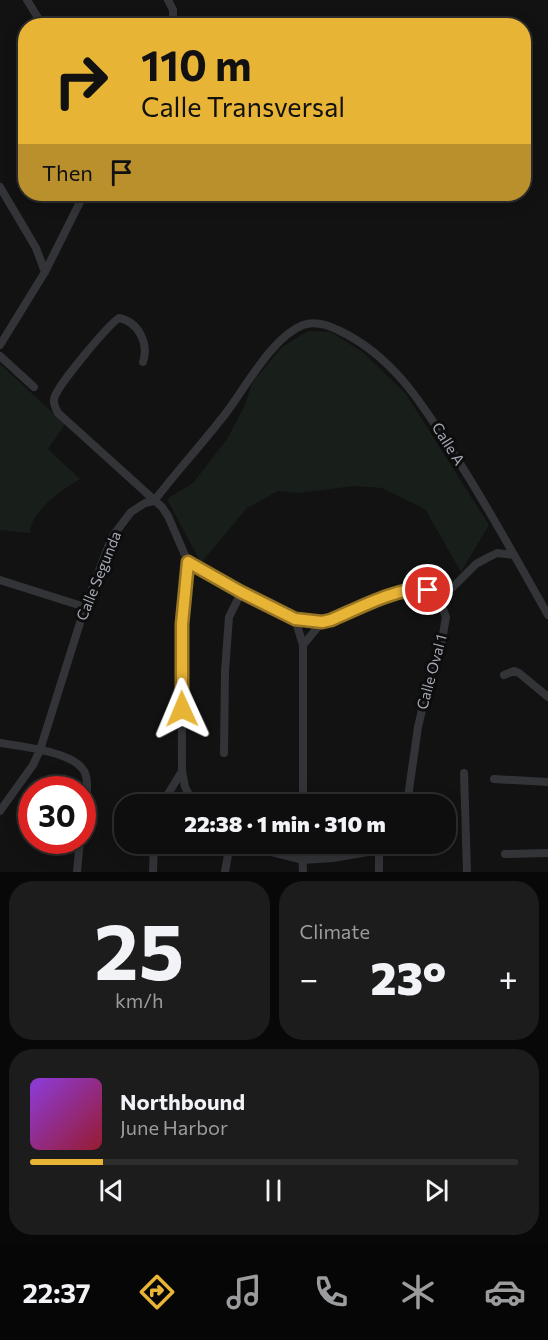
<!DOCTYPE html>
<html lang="en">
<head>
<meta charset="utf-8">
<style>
  body { margin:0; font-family:Commissioner,sans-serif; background:#1c1c1c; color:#f1f3f6; height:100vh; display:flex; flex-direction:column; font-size:22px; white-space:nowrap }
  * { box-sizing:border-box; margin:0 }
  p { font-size:20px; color:#9b9c9e }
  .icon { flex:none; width:33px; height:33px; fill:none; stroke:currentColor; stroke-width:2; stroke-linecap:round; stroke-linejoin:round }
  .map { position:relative; height:872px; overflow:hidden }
  .panel { display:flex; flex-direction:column; gap:9px; padding:9px; background:#080808; flex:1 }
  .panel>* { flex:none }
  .top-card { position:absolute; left:18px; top:18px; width:513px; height:183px; border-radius:24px; box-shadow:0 3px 15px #0003,0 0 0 2px #2e2e2e; background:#e8b436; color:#111; overflow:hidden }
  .speed { position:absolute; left:18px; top:776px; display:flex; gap:12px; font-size:30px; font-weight:700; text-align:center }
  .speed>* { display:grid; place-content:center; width:78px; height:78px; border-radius:50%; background:#0e0e0e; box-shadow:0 3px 15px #0003,0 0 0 2px #2e2e2e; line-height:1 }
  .speed .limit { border:9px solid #d22; background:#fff; color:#111 }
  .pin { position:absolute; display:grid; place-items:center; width:51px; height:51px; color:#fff; margin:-26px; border:3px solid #fff; border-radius:50%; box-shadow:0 2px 6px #0007 }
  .me { position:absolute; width:66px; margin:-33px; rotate:359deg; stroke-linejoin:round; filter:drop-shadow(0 0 4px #0008) }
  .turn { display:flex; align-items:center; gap:21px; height:126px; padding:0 24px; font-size:27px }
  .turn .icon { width:78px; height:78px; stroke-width:2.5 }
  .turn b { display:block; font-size:42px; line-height:51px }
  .then { display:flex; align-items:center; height:57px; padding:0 24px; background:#0003; gap:12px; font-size:22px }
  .big { font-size:45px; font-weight:800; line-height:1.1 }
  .panel .card { flex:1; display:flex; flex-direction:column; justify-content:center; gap:9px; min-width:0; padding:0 21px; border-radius:24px; background:#1c1c1c }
  .panel .dial { align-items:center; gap:0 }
  .dial b { font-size:78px; line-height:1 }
  .song { display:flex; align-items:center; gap:18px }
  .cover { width:72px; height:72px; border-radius:9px; background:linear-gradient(135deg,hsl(270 70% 55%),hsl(350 70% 35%)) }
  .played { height:6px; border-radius:3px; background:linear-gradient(90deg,#e8b436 15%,#2e2e2e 15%) }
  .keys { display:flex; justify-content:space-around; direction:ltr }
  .heat { display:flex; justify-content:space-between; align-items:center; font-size:33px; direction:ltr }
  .panel .tiles { flex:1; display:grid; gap:9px; grid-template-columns:1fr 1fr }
  .card:last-child { grid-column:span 2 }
  .trip { position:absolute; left:114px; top:794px; width:342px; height:60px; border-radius:24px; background:#0e0e0e; box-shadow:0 3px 15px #0003,0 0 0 2px #2e2e2e; font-weight:800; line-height:60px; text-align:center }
  .tabs { display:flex; height:96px; justify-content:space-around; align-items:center; background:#060606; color:#9b9c9e }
  .tabs .icon { width:42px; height:42px }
  .tabs .active { color:#e8b436 }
  .tabs b { font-size:27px; color:#f1f3f6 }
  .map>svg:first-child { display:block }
  .green { fill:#181e19 }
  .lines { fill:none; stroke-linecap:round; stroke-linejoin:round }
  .street { stroke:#333438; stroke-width:8 }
  .route-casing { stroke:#977523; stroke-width:15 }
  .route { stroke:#e8b436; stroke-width:10 }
  .labels { text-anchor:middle; stroke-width:6; stroke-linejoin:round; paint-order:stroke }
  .street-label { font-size:15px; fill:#a4a8b3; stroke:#0d0d0e }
</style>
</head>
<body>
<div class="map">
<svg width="548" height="872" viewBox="0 0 548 872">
  <rect width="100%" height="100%" fill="#121213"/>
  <path class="green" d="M308,331L331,332L364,353L406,394L489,525L461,572L425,509L382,488L355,486L297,493L278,491L247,508L201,563L167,499L193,483L227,439L245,405L252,383L282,347Z
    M0,364L65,424L48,449L80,479C62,490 31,510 30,533L0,530Z"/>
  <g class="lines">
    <path class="street" d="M27,0L43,26
      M168,0L173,10V26
      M0,187L36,248L45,272
      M0,345L45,272L84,194
      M0,356L34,387
      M143,362C149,344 139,322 119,318C108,325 56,387 54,399C53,404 56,409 58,413L162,507L168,516L188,562
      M188,562L241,593L295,619L322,622L331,620C354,610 391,591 416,589C424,588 431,592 438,596
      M188,562C180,631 182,701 182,771L185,787L194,804
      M0,580L85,607
      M295,619L303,645V804
      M303,645L322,622
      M504,675L514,671L519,673L548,697
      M0,743C20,746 74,752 84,771C91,784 84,804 82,818
      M224,753L225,671L229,617L241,593
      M464,773L467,872
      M494,779L548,782
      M162,804L182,771
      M407,804L418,727L427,689L442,640L446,617L438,596L453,587L476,564L487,558L497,553L514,555
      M0,811L33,765L40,750L85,607L112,537L131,512L145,503L154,501C177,471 203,443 226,413C246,387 272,337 303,325C314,321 328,325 338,330C396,357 426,410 459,462C491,512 519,564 548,615
      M238,843L302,860L333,858L379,850L384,843
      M302,843L303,872
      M505,854L548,853
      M77,872L80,840
      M153,872L154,843
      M225,872L230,843
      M379,872V850"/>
  </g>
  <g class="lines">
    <g class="route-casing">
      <path id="route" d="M182,709V624L188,562L241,592L295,619L322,622L331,620C357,609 401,585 428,590"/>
    </g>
    <use href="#route" class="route"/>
  </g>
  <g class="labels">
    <g class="street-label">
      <text transform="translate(448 444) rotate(58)" y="5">Calle A</text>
      <text transform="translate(99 576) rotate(-68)" y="5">Calle Segunda</text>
      <text transform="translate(432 672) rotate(-75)" y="5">Calle Oval 1</text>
    </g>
  </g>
</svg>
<div class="speed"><div class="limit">30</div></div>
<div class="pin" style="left:428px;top:590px;background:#d93025"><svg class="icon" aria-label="arrive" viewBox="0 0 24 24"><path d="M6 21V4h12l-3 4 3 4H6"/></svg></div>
<svg class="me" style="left:182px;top:709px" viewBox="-20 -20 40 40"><path d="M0-17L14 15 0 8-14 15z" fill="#e8b436" stroke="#fff" stroke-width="4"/></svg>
<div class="trip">22:38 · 1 min · 310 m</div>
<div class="top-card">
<div class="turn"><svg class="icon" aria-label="right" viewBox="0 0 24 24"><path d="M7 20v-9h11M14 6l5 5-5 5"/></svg><div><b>110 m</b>Calle Transversal</div></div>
<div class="then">Then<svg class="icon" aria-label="arrive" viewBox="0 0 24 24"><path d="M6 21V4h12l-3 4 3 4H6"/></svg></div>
</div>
</div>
<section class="panel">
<div class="tiles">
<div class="card dial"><b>25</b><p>km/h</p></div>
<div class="card"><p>Climate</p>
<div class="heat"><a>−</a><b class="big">23°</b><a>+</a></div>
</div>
<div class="card">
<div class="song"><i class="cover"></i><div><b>Northbound</b><p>June Harbor</p></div></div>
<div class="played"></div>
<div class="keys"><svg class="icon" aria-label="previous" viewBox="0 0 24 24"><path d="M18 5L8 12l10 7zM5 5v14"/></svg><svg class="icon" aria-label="pause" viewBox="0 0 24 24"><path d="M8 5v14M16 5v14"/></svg><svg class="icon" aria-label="next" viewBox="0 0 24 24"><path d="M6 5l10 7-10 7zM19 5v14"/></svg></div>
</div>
</div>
</section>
<nav class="tabs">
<b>22:37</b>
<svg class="icon active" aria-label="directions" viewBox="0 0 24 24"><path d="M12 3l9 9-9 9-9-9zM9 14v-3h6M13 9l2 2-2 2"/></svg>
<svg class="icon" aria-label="music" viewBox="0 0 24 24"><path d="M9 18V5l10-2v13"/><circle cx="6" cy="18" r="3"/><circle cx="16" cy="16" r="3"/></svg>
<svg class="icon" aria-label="phone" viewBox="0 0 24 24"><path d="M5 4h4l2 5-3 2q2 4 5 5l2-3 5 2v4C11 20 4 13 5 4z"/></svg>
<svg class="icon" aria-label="climate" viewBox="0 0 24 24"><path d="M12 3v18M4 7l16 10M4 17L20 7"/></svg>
<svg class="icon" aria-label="car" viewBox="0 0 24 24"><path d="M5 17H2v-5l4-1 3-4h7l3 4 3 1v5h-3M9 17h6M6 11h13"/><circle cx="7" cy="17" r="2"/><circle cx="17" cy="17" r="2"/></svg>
</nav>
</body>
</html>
